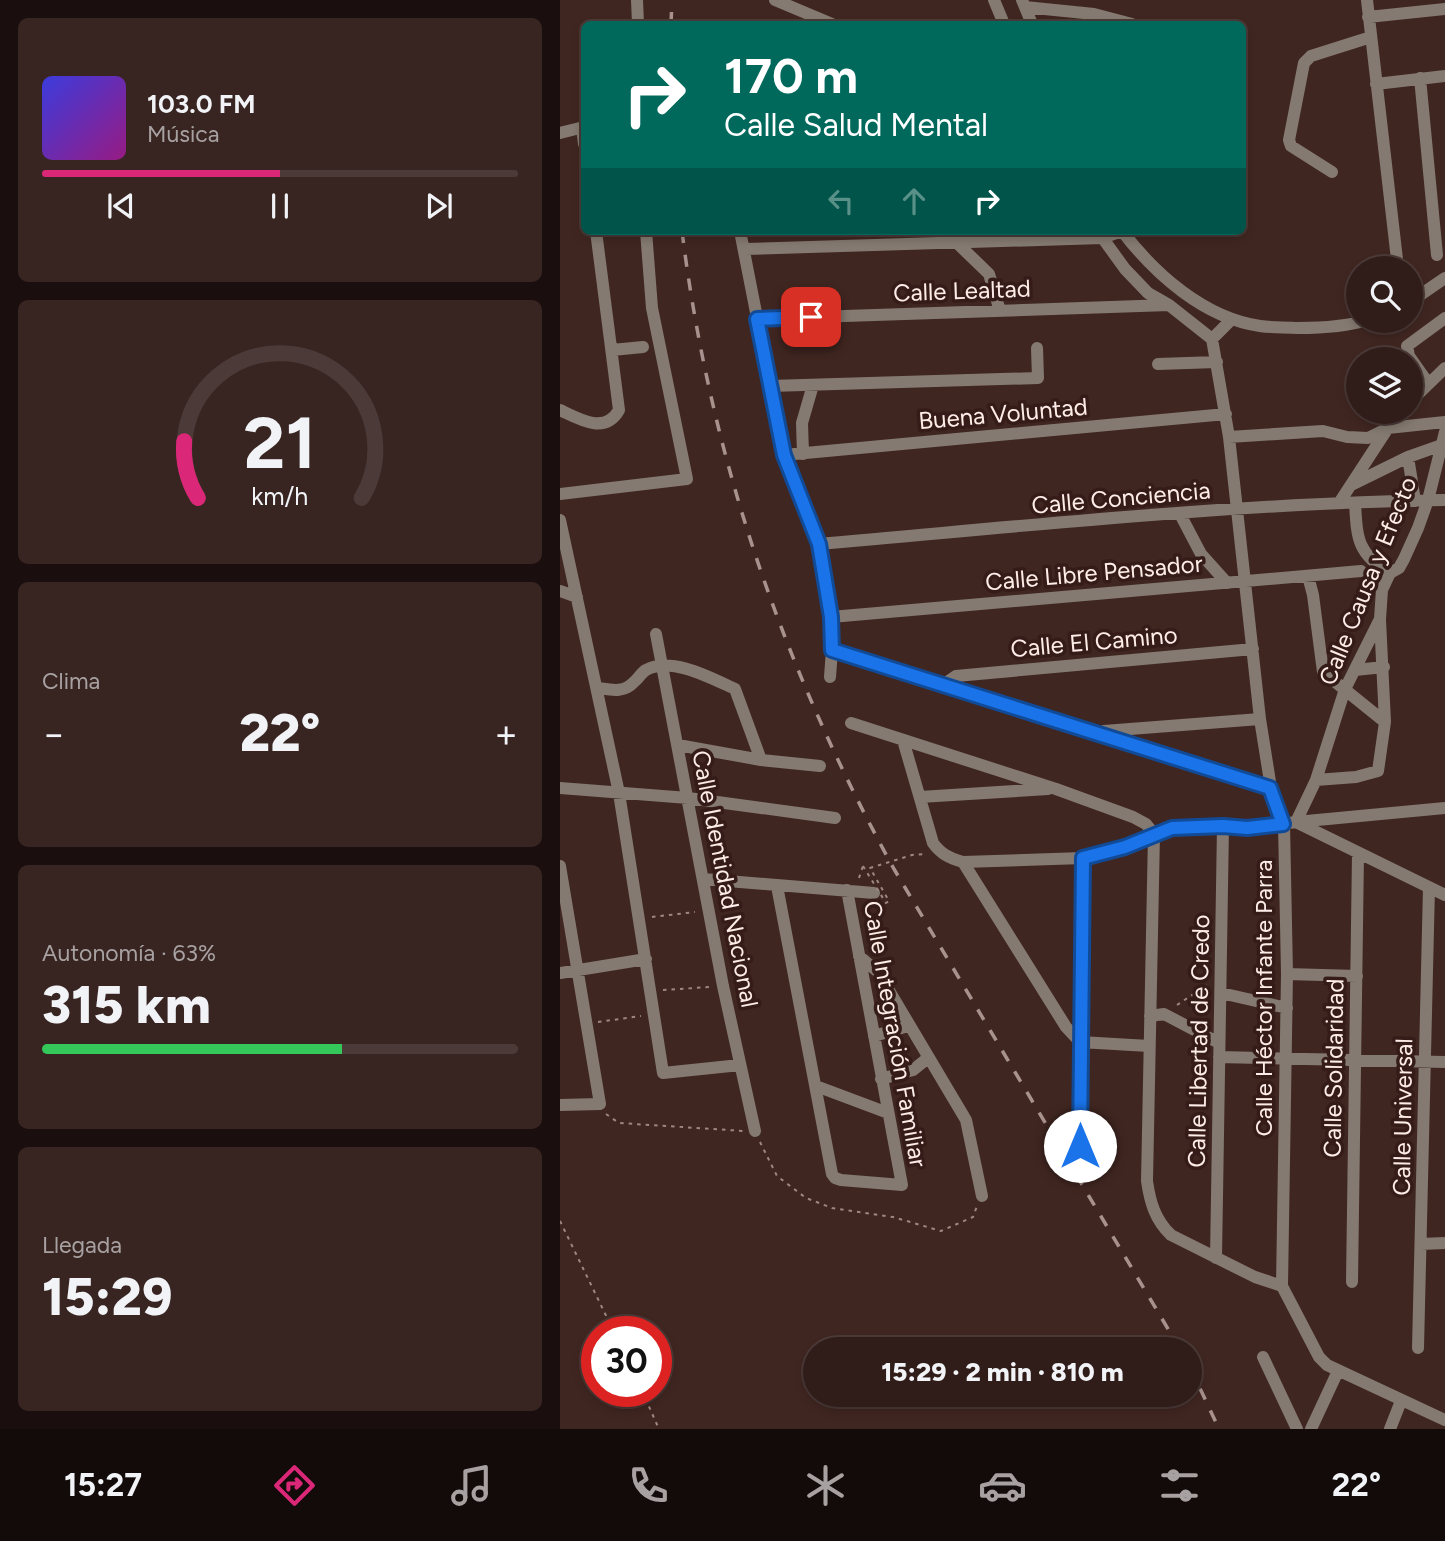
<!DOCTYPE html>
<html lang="es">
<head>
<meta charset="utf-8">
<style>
  body { margin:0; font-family:Figtree,sans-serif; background:#382522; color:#f1f3f6; height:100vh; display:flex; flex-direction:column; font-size:26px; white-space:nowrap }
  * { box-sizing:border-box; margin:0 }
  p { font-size:23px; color:#a8a1a2 }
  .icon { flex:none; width:38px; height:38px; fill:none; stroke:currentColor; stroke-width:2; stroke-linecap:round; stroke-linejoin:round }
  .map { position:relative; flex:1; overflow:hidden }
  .details { display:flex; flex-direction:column; gap:18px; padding:18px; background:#1a0f0e; width:560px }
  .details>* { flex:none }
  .top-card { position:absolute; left:21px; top:21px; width:665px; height:214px; border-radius:10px; box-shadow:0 4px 10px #0003,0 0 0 2px #4b3a38; background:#00695c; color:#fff; overflow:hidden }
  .fabs { position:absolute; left:786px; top:256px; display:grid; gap:14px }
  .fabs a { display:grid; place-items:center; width:77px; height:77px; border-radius:50%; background:#301c19; box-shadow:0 4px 10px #0003,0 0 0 2px #4b3a38; font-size:35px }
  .speed { position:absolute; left:21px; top:1316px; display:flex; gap:14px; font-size:35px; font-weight:700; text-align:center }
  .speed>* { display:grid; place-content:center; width:91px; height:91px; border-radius:50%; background:#301c19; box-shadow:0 4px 10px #0003,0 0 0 2px #4b3a38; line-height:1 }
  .speed .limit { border:10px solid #d22; background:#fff; color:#111 }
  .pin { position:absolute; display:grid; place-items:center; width:60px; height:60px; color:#fff; margin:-30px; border-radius:14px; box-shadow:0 4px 10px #0006 }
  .me { position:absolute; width:77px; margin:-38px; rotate:0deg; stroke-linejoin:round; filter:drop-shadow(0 0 5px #0008) }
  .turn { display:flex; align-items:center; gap:24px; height:147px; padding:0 28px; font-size:32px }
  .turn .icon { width:91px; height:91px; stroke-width:2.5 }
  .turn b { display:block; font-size:49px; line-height:60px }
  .lanes { display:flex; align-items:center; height:66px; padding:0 28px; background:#0003; justify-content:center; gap:35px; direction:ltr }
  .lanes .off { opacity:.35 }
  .big { font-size:52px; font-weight:800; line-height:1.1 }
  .details .widget { flex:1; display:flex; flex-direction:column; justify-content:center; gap:10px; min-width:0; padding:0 24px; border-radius:10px; background:#382522 }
  .details .dial { align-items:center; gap:0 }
  .dial svg { height:182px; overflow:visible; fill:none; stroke:#4b3a38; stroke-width:7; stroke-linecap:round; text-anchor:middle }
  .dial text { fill:#f1f3f6; stroke:none }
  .song { display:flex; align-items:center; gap:21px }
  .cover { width:84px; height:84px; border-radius:10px; background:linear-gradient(135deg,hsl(240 70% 55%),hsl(310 70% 35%)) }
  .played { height:7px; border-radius:4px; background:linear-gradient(90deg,#db2777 50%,#4b3a38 50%) }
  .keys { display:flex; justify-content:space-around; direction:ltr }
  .heat { display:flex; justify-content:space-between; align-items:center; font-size:38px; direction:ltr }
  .charge { height:10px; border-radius:5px; background:linear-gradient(90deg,#34c759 63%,#4b3a38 0) }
  .trip { position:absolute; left:243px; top:1337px; width:399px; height:70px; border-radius:35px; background:#301c19; box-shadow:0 4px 10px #0003,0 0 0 2px #4b3a38; font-weight:800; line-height:70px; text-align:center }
  .tab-bar { display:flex; height:112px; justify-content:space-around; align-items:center; background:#130b0a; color:#a8a1a2 }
  .tab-bar .icon { width:49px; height:49px }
  .tab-bar .on { color:#db2777 }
  .tab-bar b { font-size:32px; color:#f1f3f6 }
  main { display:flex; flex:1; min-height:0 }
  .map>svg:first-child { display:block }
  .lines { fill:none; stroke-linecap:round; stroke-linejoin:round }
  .path { stroke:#9d8783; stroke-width:2; stroke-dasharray:3.5 5; stroke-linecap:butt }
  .minor { stroke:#847a71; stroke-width:12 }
  .rail { stroke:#a8928e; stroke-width:3.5; stroke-dasharray:12 12; stroke-linecap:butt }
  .path-bridge { stroke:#9d8783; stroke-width:2; stroke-dasharray:3.5 5; stroke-linecap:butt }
  .route-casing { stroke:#114b97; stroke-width:18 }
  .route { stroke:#1a73e8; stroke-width:12 }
  .labels { text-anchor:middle; stroke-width:7; stroke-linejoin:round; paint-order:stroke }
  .street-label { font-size:24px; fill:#feece9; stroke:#351c18 }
</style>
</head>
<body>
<main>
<section class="details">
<div class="widget">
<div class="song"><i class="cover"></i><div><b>103.0 FM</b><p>Música</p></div></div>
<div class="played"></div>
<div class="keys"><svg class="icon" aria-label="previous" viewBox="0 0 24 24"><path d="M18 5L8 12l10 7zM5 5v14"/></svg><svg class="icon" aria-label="pause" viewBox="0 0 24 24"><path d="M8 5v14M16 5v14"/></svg><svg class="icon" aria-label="next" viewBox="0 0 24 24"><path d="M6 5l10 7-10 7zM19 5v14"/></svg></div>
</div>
<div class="widget dial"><svg viewBox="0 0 100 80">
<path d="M14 69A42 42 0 1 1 86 69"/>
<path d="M14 69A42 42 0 0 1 8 44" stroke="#db2777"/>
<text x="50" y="56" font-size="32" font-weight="700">21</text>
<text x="50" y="72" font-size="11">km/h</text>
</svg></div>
<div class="widget"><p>Clima</p>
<div class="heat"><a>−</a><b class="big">22°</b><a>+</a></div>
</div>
<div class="widget"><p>Autonomía · 63%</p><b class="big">315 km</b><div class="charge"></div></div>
<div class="widget"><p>Llegada</p><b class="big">15:29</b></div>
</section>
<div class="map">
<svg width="885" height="1429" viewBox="0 0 885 1429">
  <rect width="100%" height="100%" fill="#402621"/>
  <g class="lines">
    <path class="path" d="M299,878L303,866
      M92,917L135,912
      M103,990L150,987
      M617,1005L647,985
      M38,1022L81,1016
      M46,1114L59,1123L184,1131
      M200,1142L217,1176L246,1198L272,1208L333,1217L381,1231L413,1217L417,1206
      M0,1221L54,1332
      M82,1391L99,1429"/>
    <path class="minor" d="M77,0L78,24
      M215,0L272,24
      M434,0L444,24
      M462,0L472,24
      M807,0L838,268
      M465,7L534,14L572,24
      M808,17L885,9
      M860,78L877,255
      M816,84L885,76
      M22,128L24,144
      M0,133L24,127
      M772,172L731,146L729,140L744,63L751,56L811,37
      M180,231L224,455L259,544L271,617L272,650L270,677
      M562,231C595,274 644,318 700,326C712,328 725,327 738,328C761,328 785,327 807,320
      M539,233L565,269L588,293L609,305L652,339
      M397,243L429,274L440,311
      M184,249L542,238L562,231
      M850,302L885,278
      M197,319L609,305
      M652,339L669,437L700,719L711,788L724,824L727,974L722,1286L759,1357L767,1365L885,1420
      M652,339L672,319
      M52,350L83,347
      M598,364L657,362
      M868,383L849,356L847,346L885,318
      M210,386L478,378L477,348
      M850,402L885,368
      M0,410C19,419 45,435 59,410L36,231
      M885,432L868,500L858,528L844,559L839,568L830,573L822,590L820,619L785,689L756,780L736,822L885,808
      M669,437L763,431L787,437L808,438L828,428L885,422
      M243,454L242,423L253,385
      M224,455L666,414
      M848,457L855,501
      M791,485L848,457L885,444
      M0,494L127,479L92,308L86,231
      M779,503L828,428L842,411
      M795,503C797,538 797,554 830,573
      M620,514L641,554L667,583
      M0,520L59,793L103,1073L180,1065
      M259,544C467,526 676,503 885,500
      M748,576L753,595L763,672L825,722
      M0,591L17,597
      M271,617L801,571
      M96,634L163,986L195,1131
      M272,650L711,788
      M795,670L824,667
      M383,685L396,676L693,649
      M38,688C52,690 64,693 74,682C78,679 81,673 86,670C111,656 151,678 175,689L201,760
      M291,723L496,789L573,817L586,824L594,834L587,1181C590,1202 595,1220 611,1235L695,1277L722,1286
      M544,731L700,719
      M343,740L373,843C381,854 389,858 403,862L523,858L565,847L613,828L663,826L687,829L736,822L885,895
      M118,745L201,760L260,766
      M756,780L796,777L818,771L825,722L820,620
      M0,788L128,798L275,818
      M360,797L488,789
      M403,862L506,1027L520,1042L589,1046
      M0,866L40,1104L0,1105
      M143,879L314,893
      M217,886L272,1174L275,1178L281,1180L342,1185L287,890
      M299,956L318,972L406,1120L422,1196
      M0,973L86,959
      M727,974L797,976
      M661,993L727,1008
      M590,1016L604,1014L659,1043
      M314,1036L348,1026
      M659,1057L885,1062
      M321,1079L353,1070L368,1058
      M256,1086L328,1113
      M520,1146L523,858
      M861,1244L885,1243
      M656,1258L663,826
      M792,1282L798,854
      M858,1348L869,887
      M703,1357L737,1429
      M751,1429L778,1371
      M830,1429L841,1401"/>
    <path class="rail" d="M111,24L112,0
      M122,231C150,458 224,670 334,869L620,1349
      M630,1367L659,1429"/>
    <path class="path-bridge" d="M303,866L326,903L329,901L310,868L352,855L365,854"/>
  </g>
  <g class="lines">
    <g class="route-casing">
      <path id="route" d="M251,317L197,319L224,455L259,544L271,617L272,650L710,788L723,824L687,828L663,826L612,828L565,847L523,858L520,1146"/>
    </g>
    <use href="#route" class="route"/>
  </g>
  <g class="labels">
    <g class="street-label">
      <text transform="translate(402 291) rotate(-2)" y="8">Calle Lealtad</text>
      <text transform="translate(443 414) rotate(-5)" y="8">Buena Voluntad</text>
      <text transform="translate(561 498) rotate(-5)" y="8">Calle Conciencia</text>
      <text transform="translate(534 573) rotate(-5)" y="8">Calle Libre Pensador</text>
      <text transform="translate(808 581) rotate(-68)" y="8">Calle Causa y Efecto</text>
      <text transform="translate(534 642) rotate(-5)" y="8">Calle El Camino</text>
      <text transform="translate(165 879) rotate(79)" y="8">Calle Identidad Nacional</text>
      <text transform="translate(704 998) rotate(-90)" y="8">Calle Héctor Infante Parra</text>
      <text transform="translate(335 1034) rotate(80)" y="8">Calle Integración Familiar</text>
      <text transform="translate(639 1041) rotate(-89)" y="8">Calle Libertad de Credo</text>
      <text transform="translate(774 1068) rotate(-89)" y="8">Calle Solidaridad</text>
      <text transform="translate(843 1117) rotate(-89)" y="8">Calle Universal</text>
    </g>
  </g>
</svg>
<div class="fabs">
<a><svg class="icon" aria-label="search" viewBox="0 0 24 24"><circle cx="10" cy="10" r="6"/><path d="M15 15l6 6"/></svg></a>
<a><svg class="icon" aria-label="layers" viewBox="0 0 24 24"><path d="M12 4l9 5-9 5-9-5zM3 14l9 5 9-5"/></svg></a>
</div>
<div class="speed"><div class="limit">30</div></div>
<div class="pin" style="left:251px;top:317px;background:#d93025"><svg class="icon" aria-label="arrive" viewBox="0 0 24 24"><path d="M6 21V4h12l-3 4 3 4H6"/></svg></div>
<svg class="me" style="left:520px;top:1146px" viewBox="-20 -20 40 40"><circle r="19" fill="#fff"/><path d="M0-13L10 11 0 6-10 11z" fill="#1a73e8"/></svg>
<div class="trip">15:29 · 2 min · 810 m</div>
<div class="top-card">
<div class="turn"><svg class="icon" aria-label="right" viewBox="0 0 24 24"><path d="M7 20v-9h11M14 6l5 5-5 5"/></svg><div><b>170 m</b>Calle Salud Mental</div></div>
<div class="lanes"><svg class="icon off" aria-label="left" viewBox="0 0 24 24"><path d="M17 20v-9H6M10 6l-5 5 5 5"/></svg><svg class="icon off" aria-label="ahead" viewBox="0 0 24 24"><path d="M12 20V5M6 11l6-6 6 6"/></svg><svg class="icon" aria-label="right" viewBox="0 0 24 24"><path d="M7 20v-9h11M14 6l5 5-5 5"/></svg></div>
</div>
</div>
</main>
<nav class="tab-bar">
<b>15:27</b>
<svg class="icon on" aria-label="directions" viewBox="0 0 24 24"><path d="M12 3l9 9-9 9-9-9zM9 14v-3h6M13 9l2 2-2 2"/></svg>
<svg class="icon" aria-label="music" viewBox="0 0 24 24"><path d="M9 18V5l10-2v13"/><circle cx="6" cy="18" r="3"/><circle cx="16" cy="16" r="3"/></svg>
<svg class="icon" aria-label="phone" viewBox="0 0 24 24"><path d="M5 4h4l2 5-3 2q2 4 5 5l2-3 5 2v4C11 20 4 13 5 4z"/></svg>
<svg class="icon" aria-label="climate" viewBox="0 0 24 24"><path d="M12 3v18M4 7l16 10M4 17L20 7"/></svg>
<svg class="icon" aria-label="car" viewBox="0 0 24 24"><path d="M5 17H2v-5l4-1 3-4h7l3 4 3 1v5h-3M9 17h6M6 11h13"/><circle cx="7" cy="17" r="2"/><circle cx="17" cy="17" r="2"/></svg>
<svg class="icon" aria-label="filters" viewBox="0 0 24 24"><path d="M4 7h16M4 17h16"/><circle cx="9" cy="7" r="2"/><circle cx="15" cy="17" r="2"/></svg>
<b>22°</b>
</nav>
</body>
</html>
